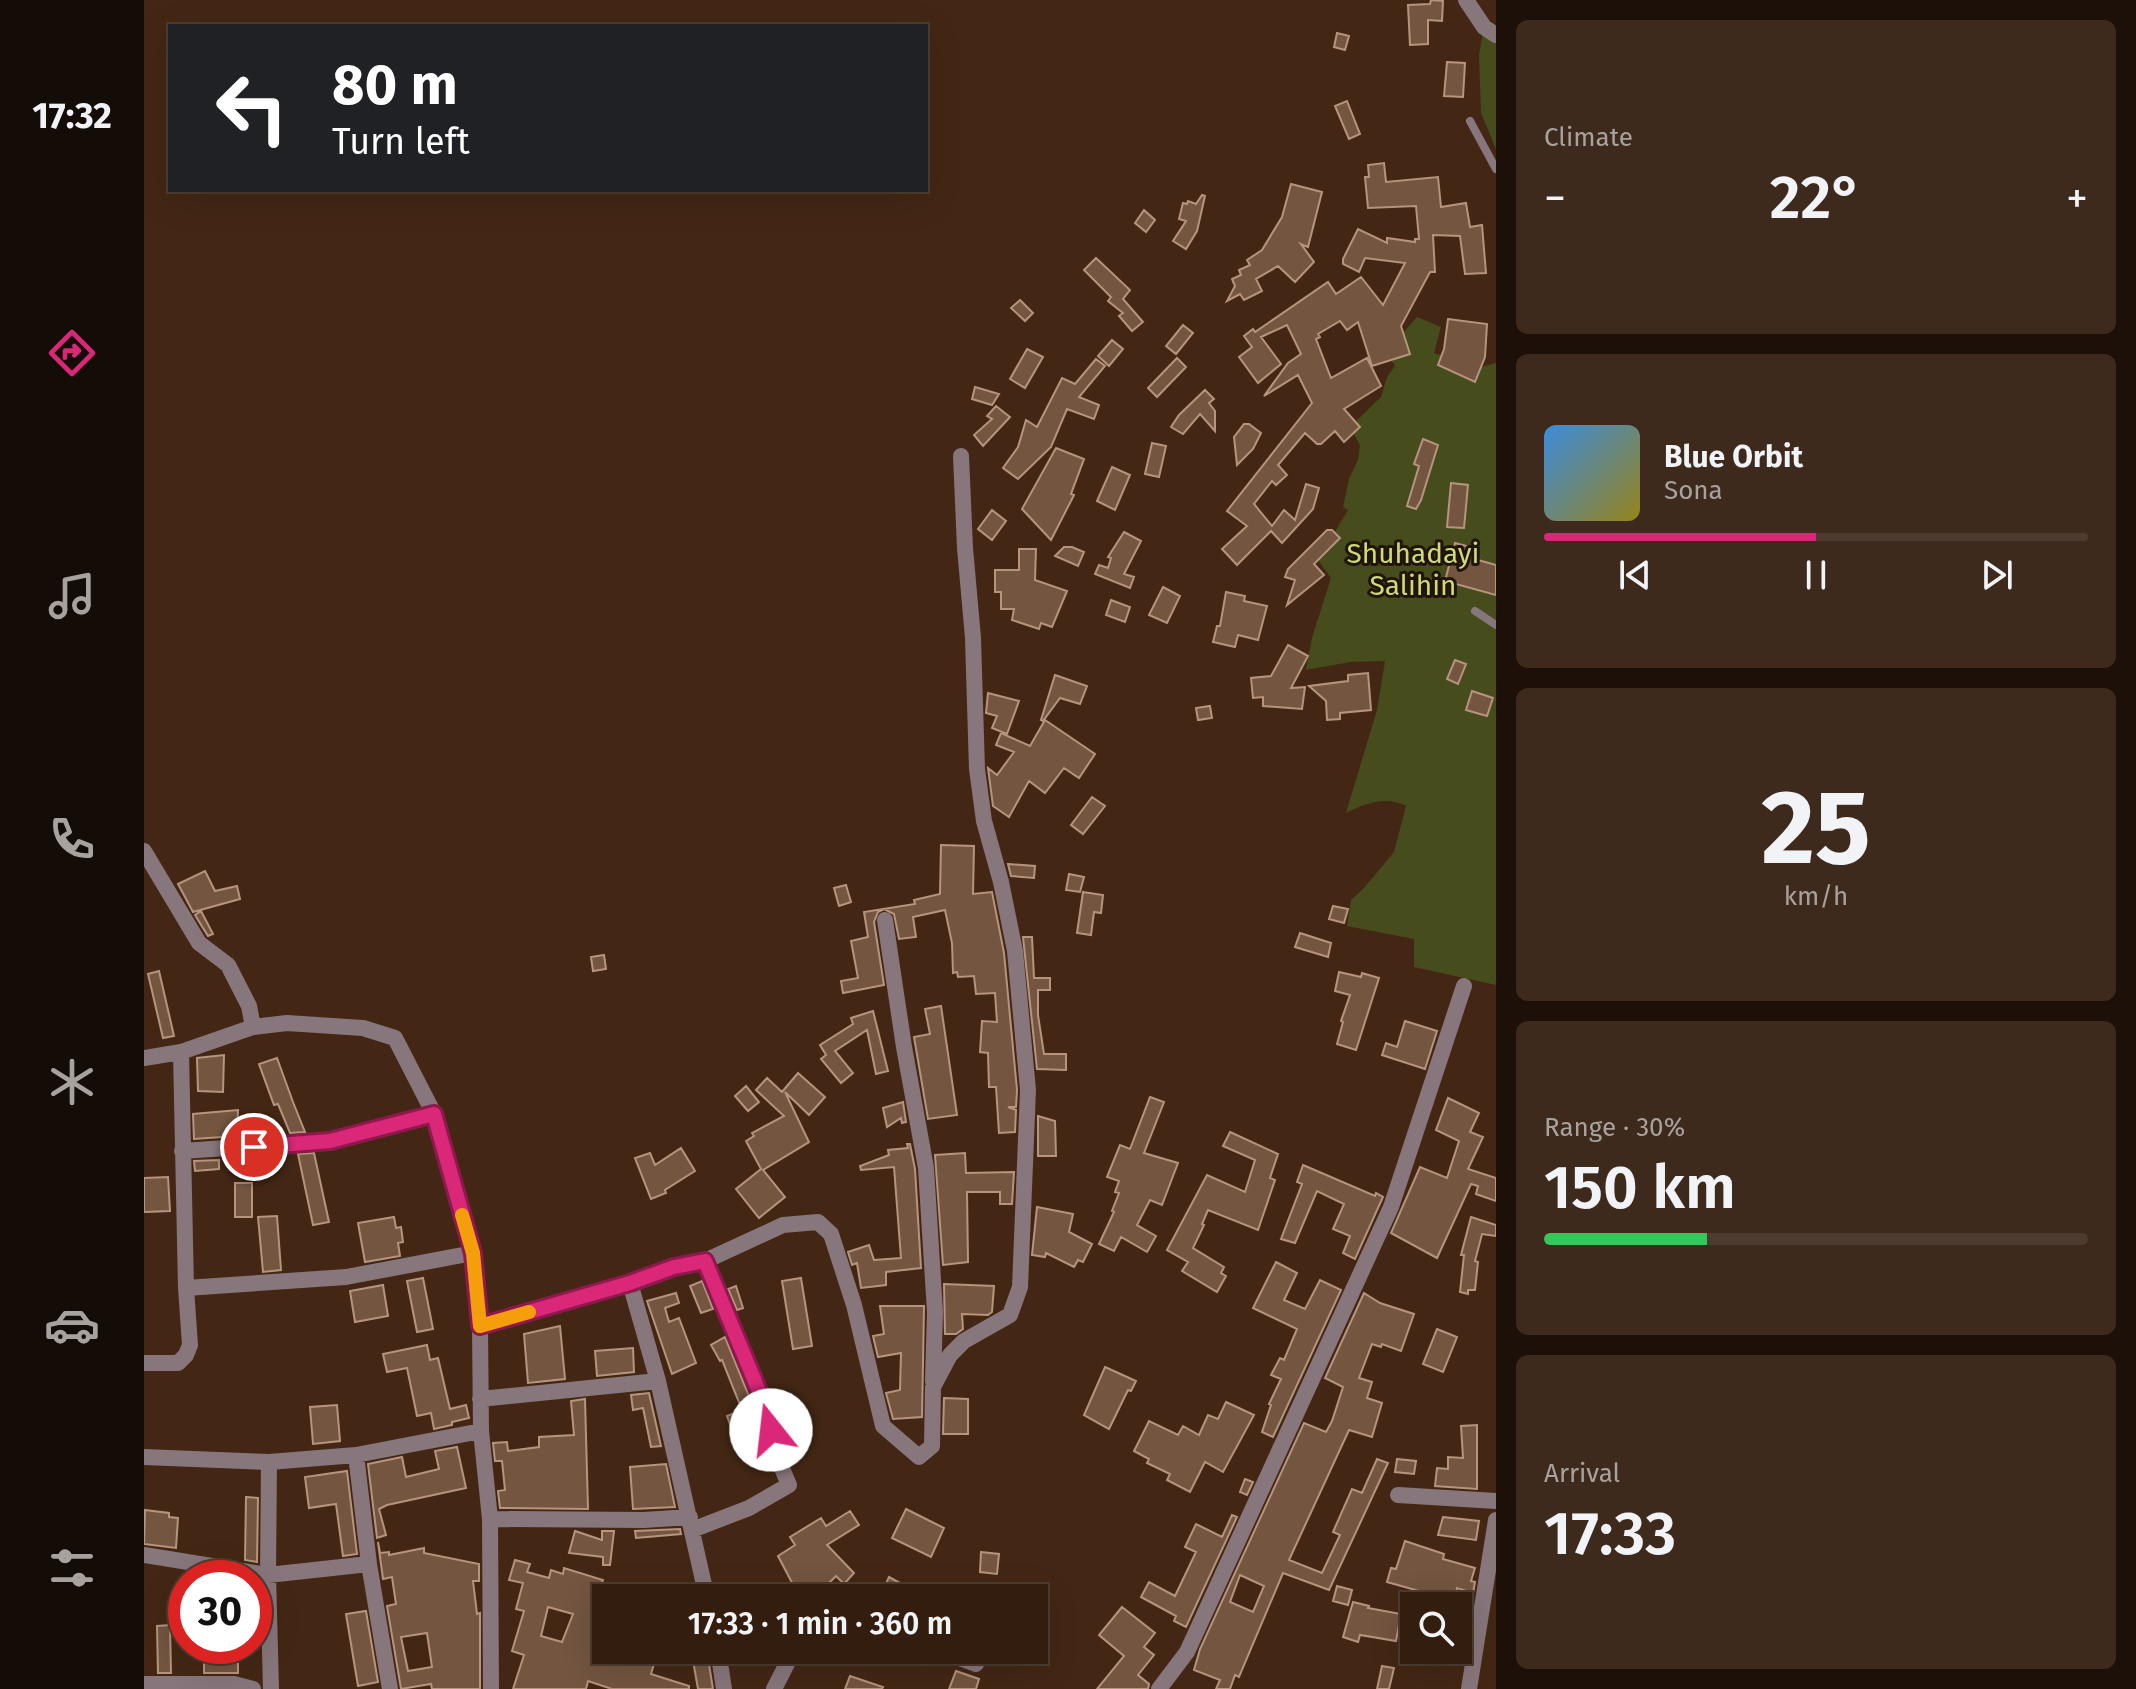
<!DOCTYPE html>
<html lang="en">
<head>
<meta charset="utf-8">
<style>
  body { margin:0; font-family:"Fira Sans",sans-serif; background:#3d2a1d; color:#f1f3f6; height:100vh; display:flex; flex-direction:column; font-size:30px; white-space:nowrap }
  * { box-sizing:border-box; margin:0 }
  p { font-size:26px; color:#a8a29e }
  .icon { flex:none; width:44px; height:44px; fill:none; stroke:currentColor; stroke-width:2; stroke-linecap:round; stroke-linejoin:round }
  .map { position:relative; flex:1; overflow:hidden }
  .details { display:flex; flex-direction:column; gap:20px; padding:20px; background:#1c1008; width:640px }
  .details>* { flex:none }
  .top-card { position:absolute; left:24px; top:24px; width:760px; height:168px; border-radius:0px; box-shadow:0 8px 32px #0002,0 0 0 2px #4d3b2f; background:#202124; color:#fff; overflow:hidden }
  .tools { position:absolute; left:1256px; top:1592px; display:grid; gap:16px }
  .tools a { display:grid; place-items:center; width:72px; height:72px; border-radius:0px; background:#321d0f; box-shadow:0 8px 32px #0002,0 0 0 2px #4d3b2f; font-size:40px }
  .speed { position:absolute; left:24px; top:1560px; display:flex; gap:16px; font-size:40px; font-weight:700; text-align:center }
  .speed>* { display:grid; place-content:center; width:104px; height:104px; border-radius:50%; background:#321d0f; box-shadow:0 8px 32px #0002,0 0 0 2px #4d3b2f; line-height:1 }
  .speed .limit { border:12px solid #d22; background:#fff; color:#111 }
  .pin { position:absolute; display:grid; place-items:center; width:68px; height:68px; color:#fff; margin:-34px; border:4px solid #fff; border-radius:50%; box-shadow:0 2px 8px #0007 }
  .me { position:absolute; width:88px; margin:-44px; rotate:344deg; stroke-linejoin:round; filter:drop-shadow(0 0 6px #0008) }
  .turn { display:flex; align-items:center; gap:28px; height:168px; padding:0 32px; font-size:36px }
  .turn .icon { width:104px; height:104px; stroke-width:2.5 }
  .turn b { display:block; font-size:56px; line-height:68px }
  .big { font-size:60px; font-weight:600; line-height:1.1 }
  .details .widget { flex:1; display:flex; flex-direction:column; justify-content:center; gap:12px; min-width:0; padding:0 28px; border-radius:12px; background:#3d2a1d }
  .details .dial { align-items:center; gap:0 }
  .dial b { font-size:104px; line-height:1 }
  .song { display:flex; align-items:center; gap:24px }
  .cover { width:96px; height:96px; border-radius:12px; background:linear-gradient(135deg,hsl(210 70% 55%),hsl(50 70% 35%)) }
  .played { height:8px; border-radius:4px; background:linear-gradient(90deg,#db2777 50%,#4d3b2f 50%) }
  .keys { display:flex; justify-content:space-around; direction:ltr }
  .heat { display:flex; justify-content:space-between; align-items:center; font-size:44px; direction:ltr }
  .charge { height:12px; border-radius:6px; background:linear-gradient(90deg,#34c759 30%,#4d3b2f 0) }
  .trip { position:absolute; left:448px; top:1584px; width:456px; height:80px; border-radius:0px; background:#321d0f; box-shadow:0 8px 32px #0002,0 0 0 2px #4d3b2f; font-weight:600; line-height:80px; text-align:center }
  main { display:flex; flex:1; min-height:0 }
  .tab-bar { display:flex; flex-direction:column; width:144px; justify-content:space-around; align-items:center; background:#140c06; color:#a8a29e }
  .tab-bar .icon { width:56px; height:56px }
  .tab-bar .selected { color:#db2777 }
  .tab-bar b { font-size:36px; color:#f1f3f6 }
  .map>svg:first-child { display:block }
  .green { fill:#464c1b }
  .building { fill:#735540; stroke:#b6947e; stroke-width:2; fill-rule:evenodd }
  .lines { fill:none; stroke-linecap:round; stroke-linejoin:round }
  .lane { stroke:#87767c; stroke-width:8 }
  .street { stroke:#87767c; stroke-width:16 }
  .route-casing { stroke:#8e194d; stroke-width:20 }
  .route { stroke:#db2777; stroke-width:14 }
  .slow { stroke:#f59e0b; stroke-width:14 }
  .labels { text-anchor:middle; stroke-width:6; stroke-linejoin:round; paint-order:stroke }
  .park-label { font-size:28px; fill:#cedb78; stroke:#20140b }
</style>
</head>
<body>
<main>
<nav class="tab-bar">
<b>17:32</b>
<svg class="icon selected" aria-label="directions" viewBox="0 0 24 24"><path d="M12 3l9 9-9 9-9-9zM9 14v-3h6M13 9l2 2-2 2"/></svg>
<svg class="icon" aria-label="music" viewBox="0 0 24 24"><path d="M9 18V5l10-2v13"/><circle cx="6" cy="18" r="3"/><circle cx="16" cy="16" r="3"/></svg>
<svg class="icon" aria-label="phone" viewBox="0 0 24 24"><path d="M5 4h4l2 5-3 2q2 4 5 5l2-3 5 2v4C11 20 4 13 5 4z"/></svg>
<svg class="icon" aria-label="climate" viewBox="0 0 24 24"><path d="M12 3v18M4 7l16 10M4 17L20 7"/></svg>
<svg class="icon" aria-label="car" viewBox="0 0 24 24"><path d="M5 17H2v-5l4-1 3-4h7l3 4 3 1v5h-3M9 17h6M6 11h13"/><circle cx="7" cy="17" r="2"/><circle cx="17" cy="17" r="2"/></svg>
<svg class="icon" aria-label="filters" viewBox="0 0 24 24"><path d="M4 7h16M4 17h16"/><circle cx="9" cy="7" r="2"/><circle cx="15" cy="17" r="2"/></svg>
</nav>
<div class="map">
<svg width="1352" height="1689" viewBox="0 0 1352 1689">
  <rect width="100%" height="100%" fill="#432714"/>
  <path class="green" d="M1340,27L1352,35V149L1337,113L1335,55Z
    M1273,317L1297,327L1290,353L1334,368L1352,363V985L1270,967V939L1203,926L1207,900L1220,888L1250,852L1262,806C1243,795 1219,804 1202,813L1233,710L1241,661L1206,662L1162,670L1168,638L1187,578L1174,560L1204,510L1199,507L1205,479L1214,460L1216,445L1206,427L1237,397L1243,377L1251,366L1242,352Z"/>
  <path class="building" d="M1287,0L1299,1L1298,21L1284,20V44L1266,45L1264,5L1286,4Z
    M1193,33L1205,36L1201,50L1190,47Z
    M1303,62L1321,63L1319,97L1300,96Z
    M1203,101L1216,134L1205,139L1191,106Z
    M1240,163L1242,182L1294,177L1297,207L1322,203L1326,227L1338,225L1342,273L1321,274L1316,236L1289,235L1291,272H1286L1257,326L1266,354L1228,366L1214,322L1203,330L1196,321L1174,334L1176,337L1172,339L1187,378L1223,358L1237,386L1200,409L1216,427L1200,442L1191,431L1177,444H1173L1161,433L1134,465L1143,475L1132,485L1128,481L1110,504L1128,526L1140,510L1151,520L1162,484L1175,488L1169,509L1138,543L1127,531L1093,565L1078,549L1103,526L1083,511L1168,403L1154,375L1120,396L1144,363L1157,354L1143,325L1117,337L1137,364L1114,383L1095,357L1108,347L1100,336L1109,329L1111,332L1184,282L1192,294L1217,277L1239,305L1261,263L1221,258L1215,272L1199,264V259L1214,229L1243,243V238L1271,242V239H1275L1272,206L1224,208L1221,177H1225L1224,165Z
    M1147,184L1178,192L1164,247L1157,244L1170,262L1151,282L1134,266L1112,279L1118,291L1100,300L1096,294L1083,301L1091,286L1088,279L1097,275L1095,270L1106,265L1103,260L1118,250L1138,217Z
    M1058,195L1061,196L1053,231L1042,249L1029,241L1042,221L1035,219L1039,203L1043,204L1044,201L1052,204Z
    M1000,210L1011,220L1002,232L991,223Z
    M952,258L986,290L979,299L999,322L988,331L975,316L979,313L964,301L967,297L940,270Z
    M876,300L889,313L881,321L867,308Z
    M1304,319L1343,324L1341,357L1331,382L1294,365L1300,349Z
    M1039,325L1049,333L1032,354L1022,346Z
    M968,340L979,349L965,366L954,356Z
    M883,349L899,357L881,388L866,379Z
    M1033,358L1042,367L1013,397L1004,388Z
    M952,359L961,366L935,397L955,405L950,419L923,409L907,447L874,479L859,468L874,447L882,420L893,427L918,378L931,384Z
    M831,387L855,394L848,405L828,399Z
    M1061,390L1070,399L1065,403L1071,411V431L1056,414L1039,434L1027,427L1035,415Z
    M852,406L866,417L839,446L830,435L848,419L843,416Z
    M1100,424H1105L1117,433L1109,449L1093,465L1090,437Z
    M1279,439L1294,445L1277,500L1272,509L1263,506L1275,466L1270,464Z
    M1008,443L1022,446L1015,477L1001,474Z
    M912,448L940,459L927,494L930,495L907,540L878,509Z
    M968,467L986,475L971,510L953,501Z
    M1307,483L1324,485L1320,528L1303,527Z
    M848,510L862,521L848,540L834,529Z
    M1183,530H1188L1196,538L1170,564L1180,575L1143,605L1151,580L1141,577L1144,569Z
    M980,532L997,541L980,574L990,577L986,588L951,574L955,565L964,568L967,558L964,557Z
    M1311,543L1330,548L1327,558L1352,565V595L1301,581Z
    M920,547H928L940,552L934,566L911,556Z
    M875,549H892L891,580L923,591L908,627L897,623L895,629L868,620L870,609H857V592H851V570H875Z
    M1019,587L1036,596L1023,623L1005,615Z
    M1082,592L1101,596L1100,601L1123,606L1114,640L1094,635L1091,647L1069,642L1073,626H1076Z
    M967,600L986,607L981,622L962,615Z
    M1144,645L1164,656L1147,688L1161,687L1158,709L1119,706V697L1109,698L1107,678L1127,676Z
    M1311,660L1322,664L1314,684L1303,679Z
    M1224,673L1227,710L1196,713V719L1183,720L1182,701L1165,686L1204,681V675Z
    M911,675L943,686L936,704L916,698L899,721L897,720Z
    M1328,691L1349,698L1343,716L1322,710Z
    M844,693L875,701L863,734L848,728L853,716L842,713Z
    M1066,706L1068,718L1054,720L1052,708Z
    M901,720L951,754L935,778L920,768L901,793L885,781L865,817L849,806L844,768L853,775L870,752L852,745L857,733L886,746Z
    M948,797L961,806L939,834L927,825Z
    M797,845L830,846L829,894L848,892L860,953L873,1090L872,1107H864L872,1110L871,1132L855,1133L852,1087H845L844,1053L836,1052L838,1021L853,1022L851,993L832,994L830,976L814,977L813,972L809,973L808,943L801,910L769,917L772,937L755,939L750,914L740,909L734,912L730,922L740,985L699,993L697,981L714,978L707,941L724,937L720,912L771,904L770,900L796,894Z
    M864,864L891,866L890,878L867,876Z
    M61,871L71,891L93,886L96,899L49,912L34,884Z
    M925,874L940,877L936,892L922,890Z
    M702,885L707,902L695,906L690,888Z
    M939,892L959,895L957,913L950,912L947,935L933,933Z
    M1189,906L1204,909L1200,923L1185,919Z
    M57,911L69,934L64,936L51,915Z
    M1156,933L1187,943L1184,957L1151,947Z
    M879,937H888L890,978H906V990H894V1015L900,1054H922V1070L893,1069Z
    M460,955L462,969L449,971L447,957Z
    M15,971L30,1036L19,1038L4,974Z
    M1195,972L1217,977L1218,973L1235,978L1212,1050L1193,1044L1199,1022L1197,1021L1206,995L1191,991Z
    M797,1006L813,1115L784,1119L770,1037L786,1034L781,1009Z
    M729,1011L744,1071L732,1074L723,1030L691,1051L709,1073L697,1083L677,1059L682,1055L676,1045L709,1024L707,1018Z
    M1261,1021L1293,1031L1281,1069L1238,1055L1242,1043L1253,1047Z
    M80,1055L79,1092L54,1091L53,1058Z
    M133,1058L149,1102L161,1132L146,1133L134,1104L130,1105L115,1064Z
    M654,1073L681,1097L665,1115L641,1092L665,1142L619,1170L641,1197L615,1218L592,1189L617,1169L602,1141L610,1136L608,1133L640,1116L612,1090L623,1078L638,1092Z
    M602,1086L615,1102L604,1111L591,1096Z
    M1006,1097L1020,1102L1000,1153L1034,1163L1018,1205L1006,1200L993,1225L1012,1236L1003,1252L977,1237L970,1251L955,1244L970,1212L968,1211L975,1193L971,1192L975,1181L963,1177L976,1145L986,1149Z
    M1304,1098L1335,1113L1326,1132L1339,1137L1324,1169L1352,1178V1201L1332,1194L1334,1186L1327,1184L1293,1258L1247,1233L1276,1167L1303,1178L1315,1141L1292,1130Z
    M759,1102L762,1122L758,1123L757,1118L743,1127L739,1108Z
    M94,1110L93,1136L50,1139L49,1114Z
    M894,1116L911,1121L912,1156H894Z
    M1086,1132L1134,1154L1126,1178L1131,1180L1114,1230L1064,1210L1058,1224L1060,1225L1049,1248L1080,1267L1077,1273L1082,1276L1073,1292L1038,1271L1044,1262L1023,1250L1063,1175L1101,1192L1111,1160L1079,1146Z
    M763,1144H766L771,1169L777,1268L742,1272V1285L717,1288L713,1263L708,1265L704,1252L725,1245L730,1260L757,1258L750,1167L717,1170L716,1166L745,1155L744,1150L764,1148Z
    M537,1148L551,1171L521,1190L522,1193L507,1199L491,1158L506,1153L511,1165Z
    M170,1153L185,1222L169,1225L154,1154Z
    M821,1153L822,1173L870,1172L868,1204H856V1192H823L824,1262L799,1265L791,1155Z
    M75,1160V1169L51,1171L50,1161Z
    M1159,1165L1231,1196L1232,1193L1239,1197L1211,1259L1199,1253L1206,1236L1189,1229L1200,1204L1173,1191L1151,1243L1137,1239L1158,1184L1153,1182Z
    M24,1177L26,1211L0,1212V1178Z
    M91,1183H108V1217H91Z
    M893,1207L929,1214L925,1232L948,1244L939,1262L934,1260L930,1267L902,1253L901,1257L888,1255Z
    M133,1216L137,1270L119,1272L114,1217Z
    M250,1217L252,1228L257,1227L259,1242L254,1243L256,1256L221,1262L214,1223Z
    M1327,1217L1352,1225V1236L1338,1234L1331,1261L1334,1262L1331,1290H1324V1294L1316,1292L1320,1255H1317Z
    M1132,1262L1153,1273L1140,1300L1161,1309L1176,1280L1197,1290L1129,1437L1118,1432L1127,1405L1125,1404L1137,1379L1127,1375L1136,1358L1140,1360L1153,1329L1109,1308Z
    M279,1278L289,1329L273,1332L263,1281Z
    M657,1278L668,1346L649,1349L638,1281Z
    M558,1281L569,1309L557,1313L546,1286Z
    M800,1284L850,1286L848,1312L844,1315L818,1314L819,1329L812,1334H801Z
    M239,1285L244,1316L211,1322L206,1291Z
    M592,1286L599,1308L593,1310L584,1289Z
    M532,1293L535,1303L521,1308L525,1322L535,1318L552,1363L528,1374L503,1301Z
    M1220,1293L1236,1303L1270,1314L1257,1351L1238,1344L1237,1347L1228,1344L1215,1378L1228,1382L1223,1398L1238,1403L1228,1437L1205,1430L1145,1560L1178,1573L1196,1535L1189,1532L1208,1489L1218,1493L1233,1459L1244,1463L1185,1590L1139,1573L1095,1677L1091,1675L1086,1689H1072L1076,1680L1050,1670L1056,1649L1160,1423L1182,1432L1188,1421L1199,1387L1181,1378ZM1096,1575L1120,1586L1109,1612L1086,1602Z
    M736,1306H780L778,1417L749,1419L742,1393L756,1390L757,1353L734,1357L729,1336L740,1334Z
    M416,1326L421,1379L384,1383L380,1334Z
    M1293,1329L1313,1337L1299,1372L1279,1364Z
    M581,1337L613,1416L607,1419L614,1435L599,1442L592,1425L587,1427L583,1416L598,1410L578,1360L576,1361L567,1345Z
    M283,1345L286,1360L294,1358L306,1409L322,1405L325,1418L308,1422V1425L290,1429L287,1413L273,1416L263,1368L243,1372L239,1354Z
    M489,1348L490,1372L453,1376L451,1351Z
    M961,1367L992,1381L987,1391L984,1390L965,1429L940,1415Z
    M505,1393L517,1446L507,1447L499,1408L489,1410L487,1395Z
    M800,1398L824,1399V1434H799Z
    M441,1399L444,1509L356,1508L354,1491L361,1490L358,1461H351L349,1443L363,1442L364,1451L395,1447V1437L430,1435L427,1401Z
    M1082,1402L1110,1415L1079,1472L1061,1462L1046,1492L1023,1480L1026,1474L1003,1463L1005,1459L990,1451L1005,1421L1034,1435L1039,1426L1055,1435L1064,1415L1074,1419Z
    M193,1405L196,1441L169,1444L166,1407Z
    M1333,1425V1489L1291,1486L1293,1468L1304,1469V1457L1319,1458L1317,1426Z
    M313,1447L322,1488L243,1505L235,1509L242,1535L233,1538L224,1464L258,1457L262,1477L295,1469L291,1451Z
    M1253,1459L1272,1461L1270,1474L1251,1472Z
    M522,1464L531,1507L489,1509L486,1467Z
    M203,1471L213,1554L199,1556L192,1504L165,1508L161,1477Z
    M1101,1479L1109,1482L1103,1495L1096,1492Z
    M102,1497L114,1498L113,1562L101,1560Z
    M762,1509L800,1528L787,1557L748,1538Z
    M1,1510L25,1513V1517L34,1518L32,1548L0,1544Z
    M706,1511L715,1525L683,1545L710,1573L700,1584L692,1576L670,1598H656L634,1556L651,1545L646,1537L677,1518L682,1526Z
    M1088,1515L1093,1517L1042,1627L1030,1621L1032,1616L997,1597L1005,1582L1031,1596L1052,1552L1041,1547L1052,1524L1078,1537Z
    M1299,1517L1335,1521L1332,1540L1294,1535Z
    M536,1529L537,1534L492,1538L491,1531Z
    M431,1531L458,1540V1531H470L466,1565H459V1557L425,1553Z
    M1261,1541L1300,1554L1299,1559L1331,1568L1327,1581L1331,1582L1329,1593L1313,1588L1310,1606H1273L1275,1591L1243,1582L1247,1568L1252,1569Z
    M234,1542L236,1553L245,1552V1555L280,1548V1553L335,1564V1581H329L333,1614L336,1613V1689H288L287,1684L257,1689L243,1606L252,1604L248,1577L239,1579ZM283,1633L288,1667L264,1671L257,1637Z
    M837,1552L855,1554L853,1574L836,1572Z
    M371,1560L386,1564L383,1572L405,1578L407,1570L419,1574L420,1568L459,1580L457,1584L467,1586L462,1598V1650H514L507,1674L545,1686V1689H468L444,1681L442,1689H369L380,1655L368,1651L380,1611L372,1609L379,1583L365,1580ZM404,1607L429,1614L418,1642L397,1636Z
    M745,1577L783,1598H759L740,1588Z
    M1193,1586L1208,1590L1204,1605L1189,1601Z
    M27,1596H42V1624L28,1625Z
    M1209,1602L1225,1606L1224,1608L1257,1614L1252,1641L1216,1635L1214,1642L1199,1637Z
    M978,1607L1011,1633L1000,1647L1010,1655L994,1675L1005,1684L1004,1689H953L980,1656L955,1635Z
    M222,1611L234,1682L214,1686L202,1614Z
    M26,1625L27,1673H14L13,1626Z
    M72,1646H94V1673H60V1659H72Z
    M740,1650H771L780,1654L776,1665Z
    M563,1652L569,1689H554L548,1655Z
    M1238,1666L1250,1668L1245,1689H1233Z
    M812,1671L835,1679L832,1689H805Z
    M706,1676L739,1687L738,1689H701Z"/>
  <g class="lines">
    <path class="lane" d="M1326,121L1352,169
      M1331,611L1352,625"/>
    <path class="street" d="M1322,0L1340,27L1352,35
      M0,851L55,943L84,965L105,1006L109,1027
      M741,920L760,1047L782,1168L791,1312L789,1381
      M0,1058L37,1052L109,1027L143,1023L219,1028L251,1038L290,1114L329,1253L336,1326L337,1431L346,1519L347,1689
      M38,1151L186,1141L290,1114
      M486,1283L514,1381L563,1598
      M42,1288L202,1277L329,1253
      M336,1326L486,1283L530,1267L561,1261L639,1225L674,1222L687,1234L710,1305L739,1426L775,1457L788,1446L789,1387L806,1355L820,1341L866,1315L876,1287L884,1090L871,951L857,882L840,821L833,769L829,638L821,548L817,456
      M0,1363H34L42,1355L46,1345L42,1288L37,1052
      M336,1399L514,1381
      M0,1457L125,1462L212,1455
      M125,1462L124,1575L127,1689
      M1254,1495L1352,1501
      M346,1519L500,1520L546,1517
      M548,1530L605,1508L645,1485L629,1447L624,1413L561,1261
      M0,1555L124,1575L225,1564
      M574,1650L580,1689
      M794,1650L832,1664
      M0,1684H90L109,1689
      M246,1689L225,1564L212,1455L337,1431
      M630,1689L650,1650
      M1015,1689L1043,1652L1247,1207L1320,986
      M1325,1689L1352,1520"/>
  </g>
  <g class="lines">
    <g class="route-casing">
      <path id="route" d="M110,1147L186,1141L290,1114L329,1253L336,1326L486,1283L530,1267L561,1261L624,1413L627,1430"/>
    </g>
    <use href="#route" class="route"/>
    <path class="slow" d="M318,1215L329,1253L336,1326L385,1312"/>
  </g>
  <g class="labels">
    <g class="park-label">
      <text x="1269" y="563">Shuhadayi<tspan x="1269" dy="32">Salihin</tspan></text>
    </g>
  </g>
</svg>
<div class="tools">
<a><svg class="icon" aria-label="search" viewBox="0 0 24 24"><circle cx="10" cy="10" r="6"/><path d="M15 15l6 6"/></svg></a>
</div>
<div class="speed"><div class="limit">30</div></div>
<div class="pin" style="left:110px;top:1147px;background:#d93025"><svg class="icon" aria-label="arrive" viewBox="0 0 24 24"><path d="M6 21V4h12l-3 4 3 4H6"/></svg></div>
<svg class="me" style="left:627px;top:1430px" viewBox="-20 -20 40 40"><circle r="19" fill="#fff"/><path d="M0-13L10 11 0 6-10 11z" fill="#db2777"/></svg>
<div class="trip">17:33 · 1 min · 360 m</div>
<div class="top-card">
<div class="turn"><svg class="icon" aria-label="left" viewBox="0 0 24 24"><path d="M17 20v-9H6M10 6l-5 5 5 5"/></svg><div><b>80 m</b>Turn left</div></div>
</div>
</div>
<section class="details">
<div class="widget"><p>Climate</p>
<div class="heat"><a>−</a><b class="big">22°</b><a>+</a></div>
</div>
<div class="widget">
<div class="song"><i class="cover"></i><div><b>Blue Orbit</b><p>Sona</p></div></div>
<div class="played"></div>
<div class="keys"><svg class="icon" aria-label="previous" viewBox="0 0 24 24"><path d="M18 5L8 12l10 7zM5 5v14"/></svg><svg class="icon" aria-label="pause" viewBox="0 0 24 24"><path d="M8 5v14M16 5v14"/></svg><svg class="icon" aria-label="next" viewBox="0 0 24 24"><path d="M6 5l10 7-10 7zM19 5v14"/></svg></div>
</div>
<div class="widget dial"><b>25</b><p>km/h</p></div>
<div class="widget"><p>Range · 30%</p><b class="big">150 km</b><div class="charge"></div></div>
<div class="widget"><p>Arrival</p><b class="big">17:33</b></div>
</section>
</main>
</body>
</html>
